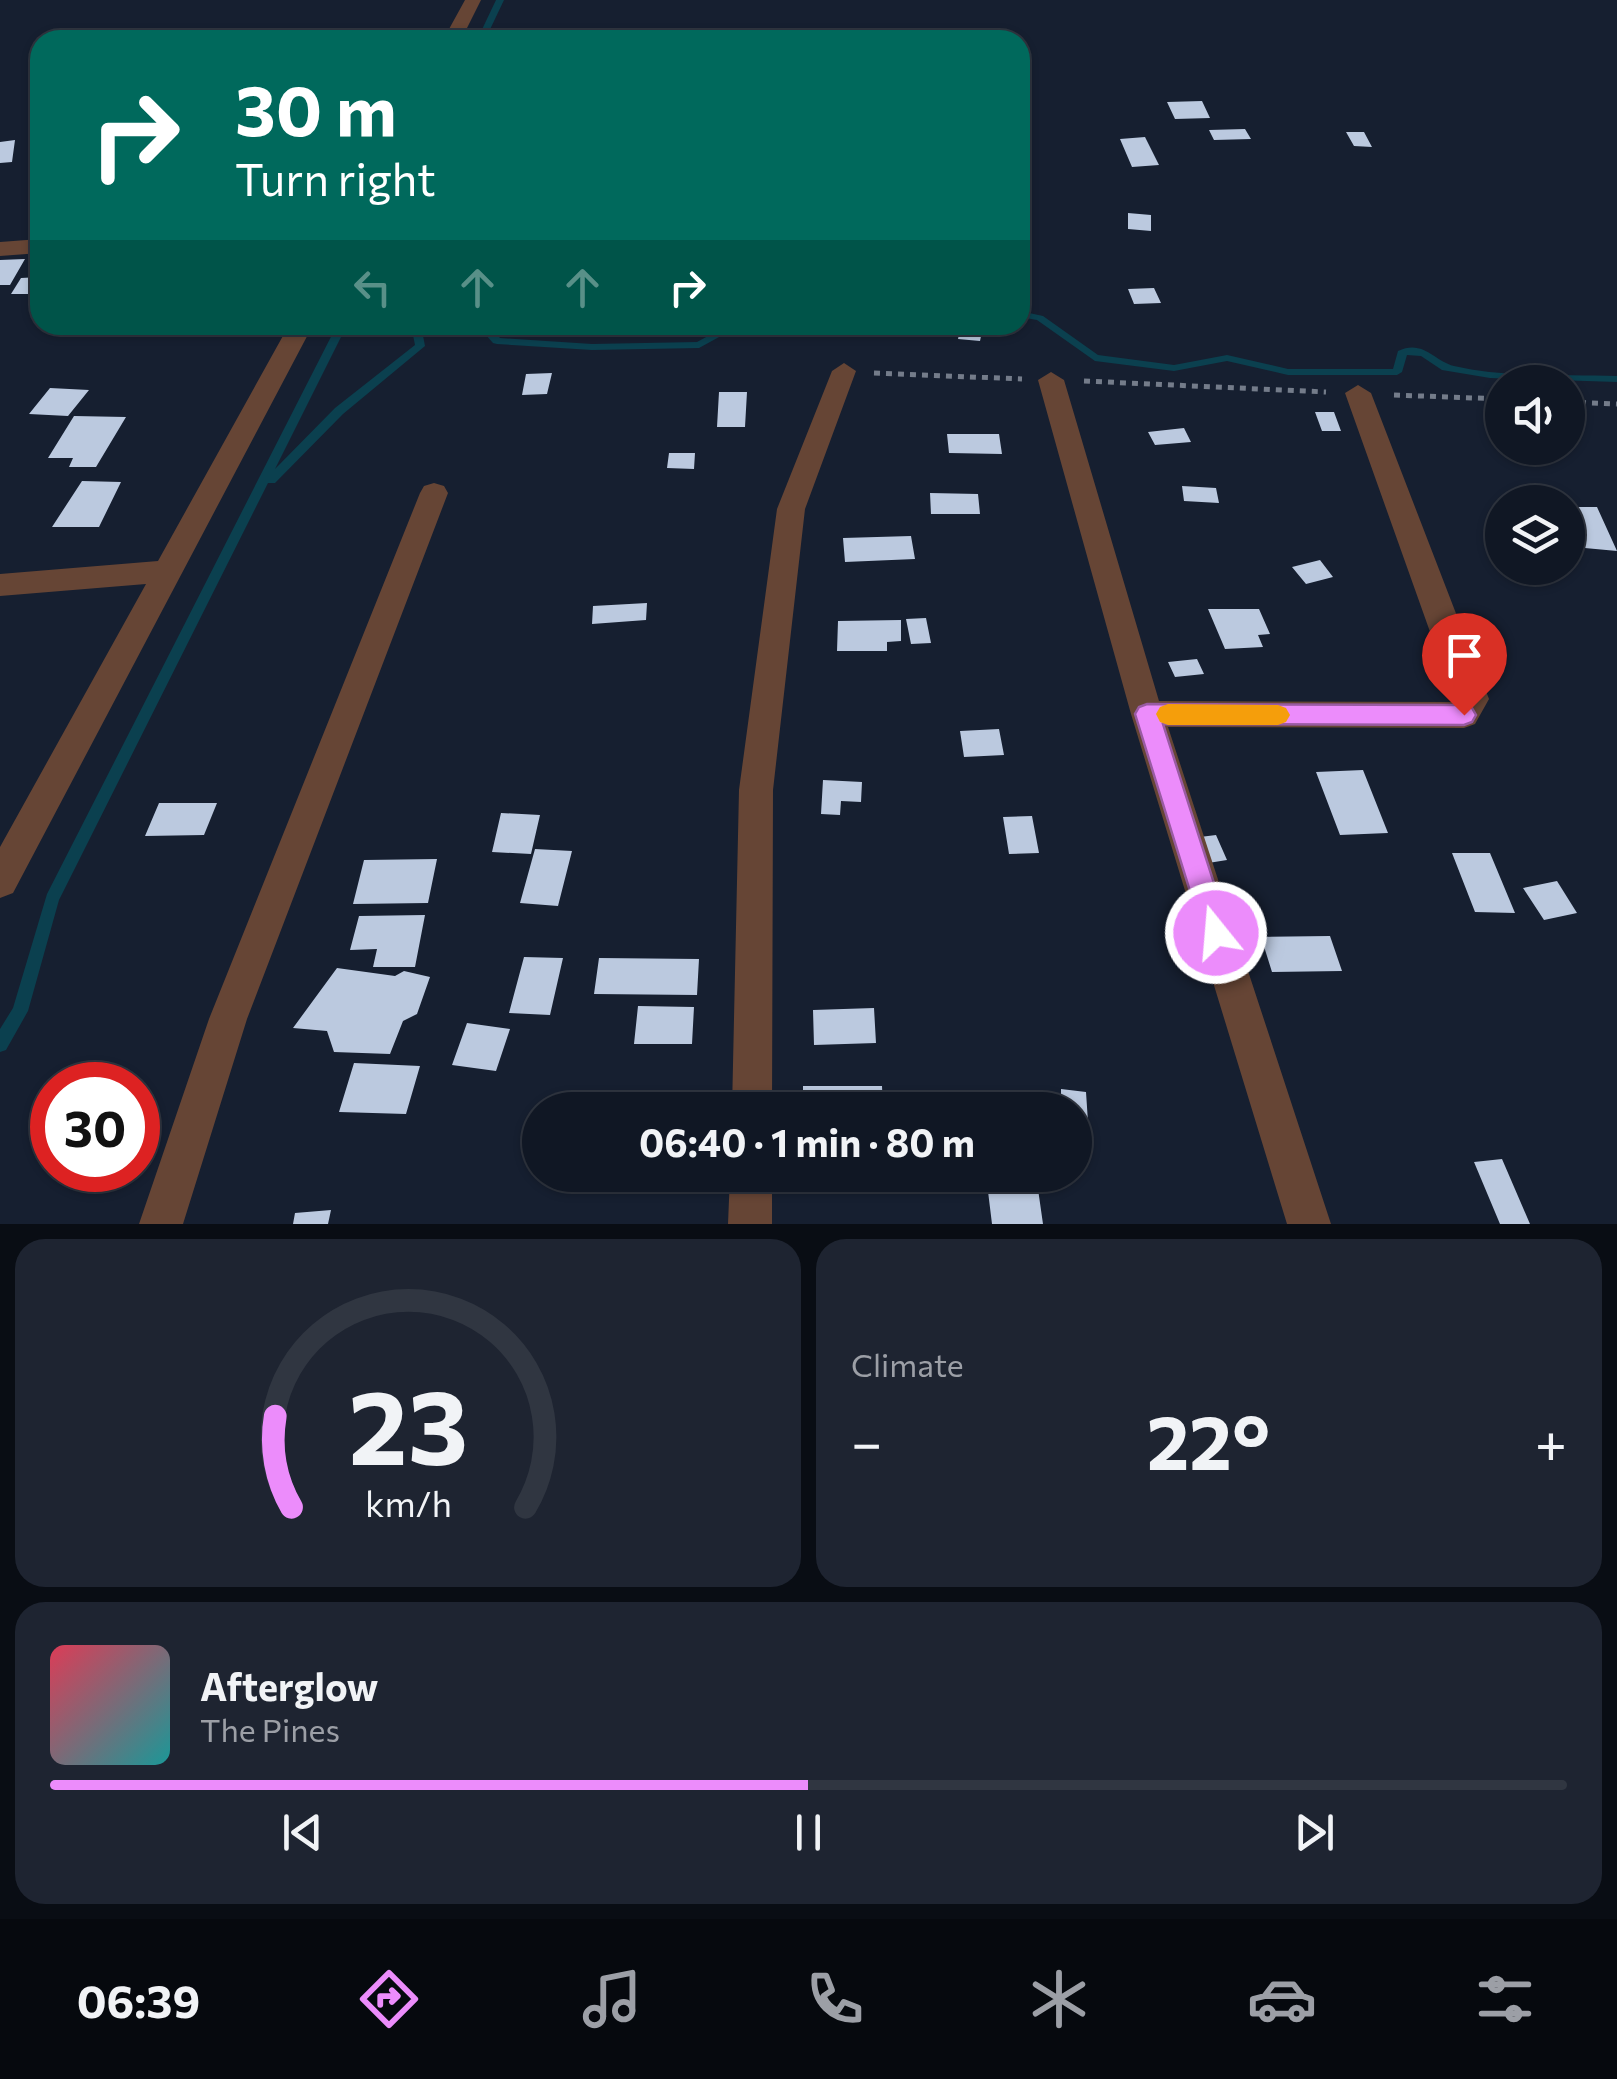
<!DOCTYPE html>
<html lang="en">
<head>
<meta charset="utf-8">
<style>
  body { margin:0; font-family:Commissioner,sans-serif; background:#1e2431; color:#f1f3f6; height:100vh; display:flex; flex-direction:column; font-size:38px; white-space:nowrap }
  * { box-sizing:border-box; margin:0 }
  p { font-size:32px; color:#9c9fa6 }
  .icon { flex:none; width:55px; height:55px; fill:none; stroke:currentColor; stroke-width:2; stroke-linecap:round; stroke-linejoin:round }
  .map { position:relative; height:1224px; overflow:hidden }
  .panel { display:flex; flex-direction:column; gap:15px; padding:15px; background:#090d14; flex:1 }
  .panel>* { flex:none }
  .top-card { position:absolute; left:30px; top:30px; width:1000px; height:305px; border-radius:30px; box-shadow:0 2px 8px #0004,0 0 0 2px #303641; background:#00695c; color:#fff; overflow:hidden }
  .tools { position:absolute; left:1485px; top:365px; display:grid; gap:20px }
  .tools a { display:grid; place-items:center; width:100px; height:100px; border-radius:50%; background:#101724; box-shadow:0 2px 8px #0004,0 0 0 2px #303641; font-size:50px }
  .speed { position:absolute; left:30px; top:1062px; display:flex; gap:20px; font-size:50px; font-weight:700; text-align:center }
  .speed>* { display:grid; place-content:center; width:130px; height:130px; border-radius:50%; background:#101724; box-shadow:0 2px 8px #0004,0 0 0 2px #303641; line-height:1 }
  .speed .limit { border:15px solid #d22; background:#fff; color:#111 }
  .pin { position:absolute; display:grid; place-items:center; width:85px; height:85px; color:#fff; margin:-102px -42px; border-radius:50% 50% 50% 0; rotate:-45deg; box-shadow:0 0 10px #0007 }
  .pin .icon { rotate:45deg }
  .me { position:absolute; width:110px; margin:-55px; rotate:343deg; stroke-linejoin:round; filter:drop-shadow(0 0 8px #0008) }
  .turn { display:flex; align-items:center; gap:35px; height:210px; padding:0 40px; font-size:45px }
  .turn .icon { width:130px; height:130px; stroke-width:2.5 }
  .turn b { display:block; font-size:70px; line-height:85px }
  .lanes { display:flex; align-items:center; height:95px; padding:0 40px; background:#0003; justify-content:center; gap:50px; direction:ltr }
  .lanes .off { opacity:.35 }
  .big { font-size:75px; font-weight:700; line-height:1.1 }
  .panel .tile { flex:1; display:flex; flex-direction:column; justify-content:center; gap:15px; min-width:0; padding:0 35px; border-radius:30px; background:#1e2431 }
  .panel .dial { align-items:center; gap:0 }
  .dial svg { height:260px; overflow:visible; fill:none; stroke:#303641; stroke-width:7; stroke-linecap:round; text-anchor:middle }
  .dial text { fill:#f1f3f6; stroke:none }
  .song { display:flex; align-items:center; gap:30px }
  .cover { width:120px; height:120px; border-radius:15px; background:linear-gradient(135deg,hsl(350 70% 55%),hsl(180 70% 35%)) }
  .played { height:10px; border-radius:5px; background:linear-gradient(90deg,#ec8cfb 50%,#303641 50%) }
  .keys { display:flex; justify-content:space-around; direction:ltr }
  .heat { display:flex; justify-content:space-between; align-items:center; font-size:55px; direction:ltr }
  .panel .tiles { flex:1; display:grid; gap:15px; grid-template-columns:1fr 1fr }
  .tile:last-child { grid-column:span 2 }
  .trip { position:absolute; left:522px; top:1092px; width:570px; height:100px; border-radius:50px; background:#101724; box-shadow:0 2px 8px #0004,0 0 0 2px #303641; font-weight:700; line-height:100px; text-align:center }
  .dock { display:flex; height:160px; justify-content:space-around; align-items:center; background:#06090e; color:#9c9fa6 }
  .dock .icon { width:70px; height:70px }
  .dock .selected { color:#ec8cfb }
  .dock b { font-size:45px; color:#f1f3f6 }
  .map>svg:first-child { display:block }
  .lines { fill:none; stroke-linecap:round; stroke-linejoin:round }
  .stream { fill:#0b404f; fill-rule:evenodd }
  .building { fill:#bbc9df }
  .path { stroke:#747c8a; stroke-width:5; stroke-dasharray:6 6; stroke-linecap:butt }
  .minor { fill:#664535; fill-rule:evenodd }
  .route { fill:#ec8cfb; stroke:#995ba3; stroke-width:2.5 }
  .slow { fill:#f59e0b }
</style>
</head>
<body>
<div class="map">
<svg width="1617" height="1224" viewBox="0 0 1617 1224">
  <rect width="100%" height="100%" fill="#161f30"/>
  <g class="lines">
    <path class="stream" d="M496,0H504L485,40H477Z
      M1020,311L1043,316L1098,355L1174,365L1227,355L1288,369H1393L1398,351C1423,339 1434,361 1454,366C1505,378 1565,374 1617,376V382L1490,378L1442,370L1421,356L1407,355L1402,372L1397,375H1288L1227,361L1174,371L1095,361L1037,320L1020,317Z
      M337,325H347L275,469L335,408L415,345L411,325H421L425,346L343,414L275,483H268L59,900L28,1011L6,1050L0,1052V1029L13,1008L47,894Z
      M477,325H488L500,338L592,344L697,342L728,325H741L699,348L592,350L497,344L493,343Z"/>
  </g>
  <path class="building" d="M1202,101L1210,118L1175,119L1167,102Z
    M1245,129L1251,139L1214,140L1209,130Z
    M1346,132H1364L1372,147L1354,146Z
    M1145,137L1159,165L1132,167L1120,139Z
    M15,140L12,162L0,163V142Z
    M1128,213L1151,215V231L1128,229Z
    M25,259L10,285H0V260Z
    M40,277L31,294H11L21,278Z
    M1154,288L1161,303L1134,304L1128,289Z
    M961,325L983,327L980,341L958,339Z
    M552,373L547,394L522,395L526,374Z
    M50,388L89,390L68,416L29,414Z
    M719,392H747L745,427H717Z
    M1315,412H1334L1341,431H1322Z
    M74,416L126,417L96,467H69L73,458H48Z
    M1184,428L1191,442L1155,445L1148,432Z
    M947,434H999L1002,454L949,453Z
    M669,453H695L694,469L667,468Z
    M82,481L121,482L99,527H52Z
    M1182,486L1216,488L1219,503L1184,501Z
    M930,493L978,494L980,514H931Z
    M1568,507H1597L1617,551L1574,547L1568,532Z
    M911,536L915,559L845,562L843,538Z
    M1320,560L1333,577L1306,584L1292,567Z
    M647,603L646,620L592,624L593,606Z
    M1208,609H1259L1270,634L1258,635L1263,647L1225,649Z
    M926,618L931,643L911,644L906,619Z
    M901,620V641L887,642V651H837L838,621Z
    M1197,659L1204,674L1175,677L1168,662Z
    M999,729L1004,755L964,757L960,731Z
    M1363,770L1388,833L1340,835L1316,772Z
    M823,780L862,782L861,802L841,801L840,815L821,814Z
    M159,803H217L204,835L145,836Z
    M501,813L540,815L531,854L492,852Z
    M1032,816L1039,853L1009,854L1003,817Z
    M1216,835L1227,860L1202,864L1192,838Z
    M535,849L572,851L558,906L520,903Z
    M1452,853H1490L1515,913L1475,912Z
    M437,859L428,903L353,904L364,860Z
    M1557,881L1577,913L1544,920L1523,888Z
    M425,915L415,967H373L377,949L350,950L359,916Z
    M1330,936L1342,971L1272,972L1261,937Z
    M524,957L563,958L550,1015L509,1013Z
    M599,958L699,959L697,995L594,994Z
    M337,968L395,976L404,971L430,977L417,1014L403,1021L390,1054L334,1052L327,1031L293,1028Z
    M638,1006L694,1007L692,1044H634Z
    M874,1008L876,1043L814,1045L813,1010Z
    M467,1023L510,1029L496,1071L452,1065Z
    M354,1063L420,1066L406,1114L339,1112Z
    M803,1086H882L883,1110H803Z
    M1061,1089L1086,1092L1088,1122L1075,1120V1110H1061Z
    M1502,1159L1530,1224H1500L1474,1162Z
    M986,1175H1036L1043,1224H992Z
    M331,1210L328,1224H293L295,1213Z"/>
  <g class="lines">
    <path class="path" d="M874,373L1022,379
      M1084,381L1326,392
      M1394,395L1502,399
      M1568,402L1617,404"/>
    <path class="minor" d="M465,0H481L461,40H443Z
      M40,239V253L0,256V242Z
      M289,325H313L13,893L0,898V847L146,584L0,596V574L158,561Z
      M844,363L856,371L805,509L773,790L772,1110H732L739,790L777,509L832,371Z
      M1051,372L1064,380L1159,701L1455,702L1345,393L1358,385L1371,393L1489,699L1475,724L1464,728L1168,727L1331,1224H1287L1131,714L1038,380Z
      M434,483L444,486L448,493L247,1019L183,1224H139L209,1019L420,493L424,486Z
      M730,1175H772V1224H728Z"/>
  </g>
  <path class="route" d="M1147,704L1464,705L1472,708L1476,715L1472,722L1464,725L1163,724L1230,933L1226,942L1216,946L1207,942L1203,933L1135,714L1139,707Z"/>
  <path class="slow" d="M1168,704L1278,705L1286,708L1290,715L1286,722L1278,725H1168L1160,722L1156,714L1160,707Z"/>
</svg>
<div class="tools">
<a><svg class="icon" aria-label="sound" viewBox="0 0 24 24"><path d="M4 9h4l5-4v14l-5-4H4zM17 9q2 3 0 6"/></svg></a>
<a><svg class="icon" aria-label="layers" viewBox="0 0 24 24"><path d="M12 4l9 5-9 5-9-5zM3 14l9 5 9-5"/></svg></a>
</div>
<div class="speed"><div class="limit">30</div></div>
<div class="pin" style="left:1464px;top:715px;background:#d93025"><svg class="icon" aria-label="arrive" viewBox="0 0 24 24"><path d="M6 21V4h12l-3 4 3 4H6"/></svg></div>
<svg class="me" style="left:1216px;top:933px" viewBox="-20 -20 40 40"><circle r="17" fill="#ec8cfb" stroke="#fff" stroke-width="3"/><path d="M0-11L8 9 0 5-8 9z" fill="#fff"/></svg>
<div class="trip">06:40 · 1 min · 80 m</div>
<div class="top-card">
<div class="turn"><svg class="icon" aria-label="right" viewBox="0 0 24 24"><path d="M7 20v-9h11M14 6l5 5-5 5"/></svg><div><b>30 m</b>Turn right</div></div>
<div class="lanes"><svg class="icon off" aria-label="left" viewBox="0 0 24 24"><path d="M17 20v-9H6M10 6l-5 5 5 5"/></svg><svg class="icon off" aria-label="ahead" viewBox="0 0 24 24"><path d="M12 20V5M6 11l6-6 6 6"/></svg><svg class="icon off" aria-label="ahead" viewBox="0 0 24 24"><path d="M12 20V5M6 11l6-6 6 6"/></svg><svg class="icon" aria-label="right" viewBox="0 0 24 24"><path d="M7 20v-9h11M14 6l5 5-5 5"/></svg></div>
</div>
</div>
<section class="panel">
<div class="tiles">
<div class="tile dial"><svg viewBox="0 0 100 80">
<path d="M14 69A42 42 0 1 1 86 69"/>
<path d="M14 69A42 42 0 0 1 9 41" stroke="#ec8cfb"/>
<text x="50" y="56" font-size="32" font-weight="700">23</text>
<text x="50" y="72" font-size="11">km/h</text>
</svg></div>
<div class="tile"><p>Climate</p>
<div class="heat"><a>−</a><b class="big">22°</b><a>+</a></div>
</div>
<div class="tile">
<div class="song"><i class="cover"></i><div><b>Afterglow</b><p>The Pines</p></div></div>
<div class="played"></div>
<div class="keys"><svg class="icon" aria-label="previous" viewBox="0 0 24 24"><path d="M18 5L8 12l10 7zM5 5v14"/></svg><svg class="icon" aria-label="pause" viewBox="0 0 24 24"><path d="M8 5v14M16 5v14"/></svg><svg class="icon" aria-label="next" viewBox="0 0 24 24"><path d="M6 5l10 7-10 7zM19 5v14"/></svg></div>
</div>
</div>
</section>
<nav class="dock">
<b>06:39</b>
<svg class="icon selected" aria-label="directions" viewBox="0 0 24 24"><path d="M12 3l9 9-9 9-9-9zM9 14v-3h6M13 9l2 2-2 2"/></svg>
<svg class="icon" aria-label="music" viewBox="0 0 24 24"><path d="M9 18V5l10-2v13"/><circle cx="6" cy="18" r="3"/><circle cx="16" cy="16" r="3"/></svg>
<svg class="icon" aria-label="phone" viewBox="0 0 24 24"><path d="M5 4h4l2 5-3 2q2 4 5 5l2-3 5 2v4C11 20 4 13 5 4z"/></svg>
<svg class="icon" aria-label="climate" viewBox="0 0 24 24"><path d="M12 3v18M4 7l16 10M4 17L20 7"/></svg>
<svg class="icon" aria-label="car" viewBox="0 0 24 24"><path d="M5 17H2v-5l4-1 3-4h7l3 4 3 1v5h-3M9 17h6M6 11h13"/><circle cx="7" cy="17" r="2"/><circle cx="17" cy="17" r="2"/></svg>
<svg class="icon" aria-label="filters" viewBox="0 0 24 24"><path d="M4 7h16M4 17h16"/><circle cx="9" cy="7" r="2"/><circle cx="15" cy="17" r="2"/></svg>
</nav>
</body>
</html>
